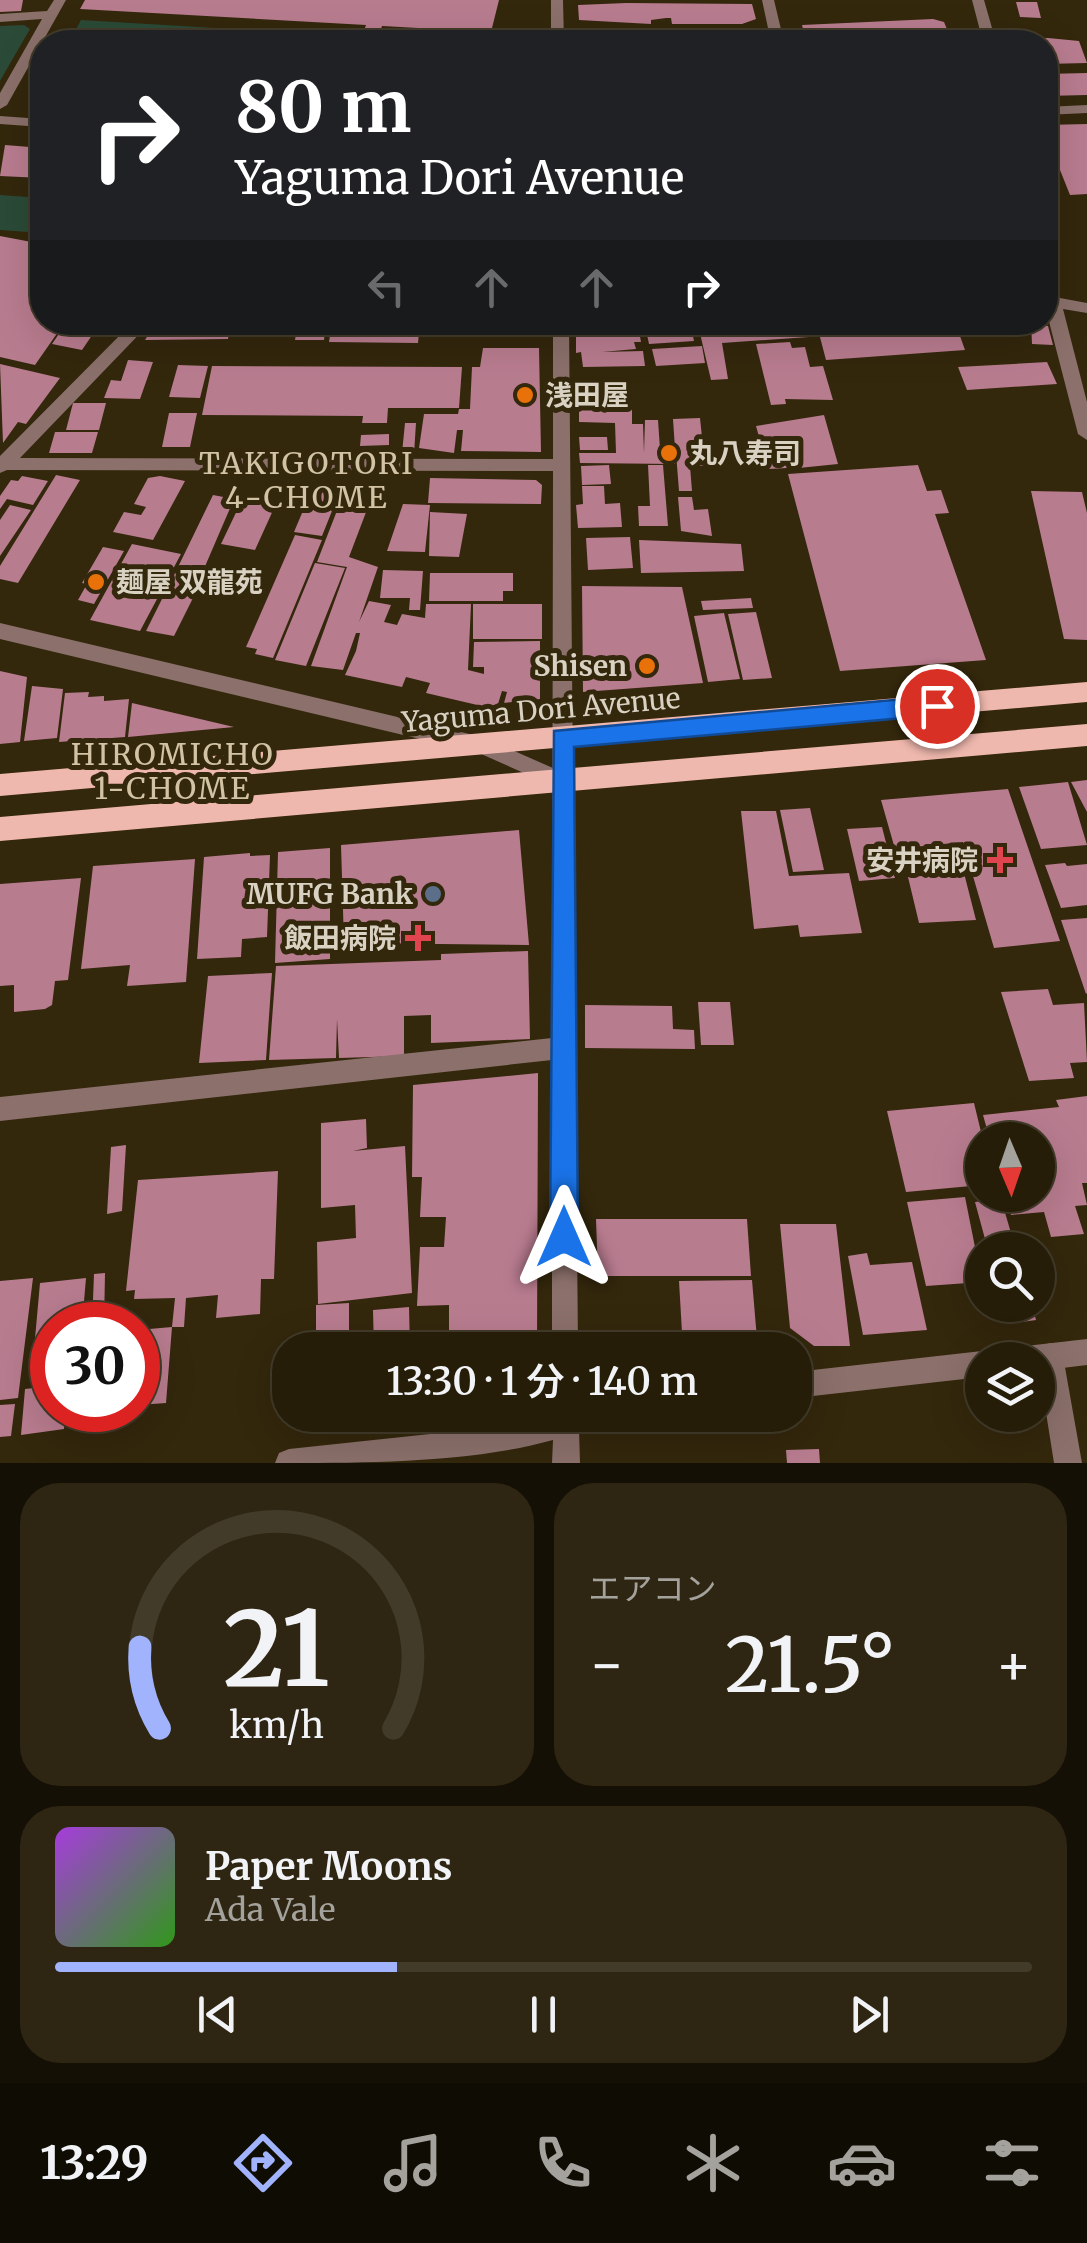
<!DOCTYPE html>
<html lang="ja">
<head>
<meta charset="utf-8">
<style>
  body { margin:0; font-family:Merriweather,"Noto Sans JP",serif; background:#2e2612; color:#f1f3f6; height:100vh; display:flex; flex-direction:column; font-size:38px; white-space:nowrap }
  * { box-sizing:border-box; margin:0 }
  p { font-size:32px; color:#a4a29c }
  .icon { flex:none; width:55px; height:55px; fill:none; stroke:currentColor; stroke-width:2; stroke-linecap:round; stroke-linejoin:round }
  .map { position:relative; height:1463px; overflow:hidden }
  .sheet { display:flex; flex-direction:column; gap:20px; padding:20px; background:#151005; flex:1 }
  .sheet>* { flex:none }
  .guide { position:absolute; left:30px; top:30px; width:1028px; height:305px; border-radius:40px; box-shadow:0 10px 40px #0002,0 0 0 2px #423b2a; background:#202124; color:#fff; overflow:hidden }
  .needle { width:65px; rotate:178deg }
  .controls { position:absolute; left:965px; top:1122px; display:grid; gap:20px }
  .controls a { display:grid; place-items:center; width:90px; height:90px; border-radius:50%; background:#261d09; box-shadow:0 10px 40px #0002,0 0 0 2px #423b2a; font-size:50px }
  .speed { position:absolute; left:30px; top:1302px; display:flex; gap:20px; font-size:50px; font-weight:700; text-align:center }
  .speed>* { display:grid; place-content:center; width:130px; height:130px; border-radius:50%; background:#261d09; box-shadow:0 10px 40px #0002,0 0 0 2px #423b2a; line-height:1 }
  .speed .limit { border:15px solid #d22; background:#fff; color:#111 }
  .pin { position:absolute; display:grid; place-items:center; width:85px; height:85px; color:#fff; margin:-42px; border:5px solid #fff; border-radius:50%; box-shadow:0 2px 10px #0007 }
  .me { position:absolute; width:110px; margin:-55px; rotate:0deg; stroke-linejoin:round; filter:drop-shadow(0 0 8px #0008) }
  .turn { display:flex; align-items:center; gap:35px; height:210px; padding:0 40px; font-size:45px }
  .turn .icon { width:130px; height:130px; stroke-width:2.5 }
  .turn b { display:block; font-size:70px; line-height:85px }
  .lanes { display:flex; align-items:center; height:95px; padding:0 40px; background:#0003; justify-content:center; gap:50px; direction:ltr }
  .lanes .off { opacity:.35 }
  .big { font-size:75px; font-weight:600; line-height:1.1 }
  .sheet .tile { flex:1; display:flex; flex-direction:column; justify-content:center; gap:15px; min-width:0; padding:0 35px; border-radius:40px; background:#2e2612 }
  .sheet .dial { align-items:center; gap:0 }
  .dial svg { height:260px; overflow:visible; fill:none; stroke:#423b2a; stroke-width:7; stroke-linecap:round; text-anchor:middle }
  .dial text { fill:#f1f3f6; stroke:none }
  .song { display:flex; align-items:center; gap:30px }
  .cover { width:120px; height:120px; border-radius:15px; background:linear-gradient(135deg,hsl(280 70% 55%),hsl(110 70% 35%)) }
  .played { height:10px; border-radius:5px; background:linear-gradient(90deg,#a1b3fd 35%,#423b2a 35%) }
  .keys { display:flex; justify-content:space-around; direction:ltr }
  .heat { display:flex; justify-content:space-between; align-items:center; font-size:55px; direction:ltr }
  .sheet .tiles { flex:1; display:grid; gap:20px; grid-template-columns:1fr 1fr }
  .tile:last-child { grid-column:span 2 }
  .trip { position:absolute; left:272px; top:1332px; width:540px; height:100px; border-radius:40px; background:#261d09; box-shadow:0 10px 40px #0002,0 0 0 2px #423b2a; font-weight:600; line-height:100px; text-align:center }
  .dock { display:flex; height:160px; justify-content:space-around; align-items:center; background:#0f0c04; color:#a4a29c }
  .dock .icon { width:70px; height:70px }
  .dock .active { color:#a1b3fd }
  .dock b { font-size:45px; color:#f1f3f6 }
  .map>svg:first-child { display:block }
  .green { fill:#2b4a37 }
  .building { fill:#b87c8f }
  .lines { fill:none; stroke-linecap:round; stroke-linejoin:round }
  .service { fill:#8b706b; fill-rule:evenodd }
  .minor { fill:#8b706b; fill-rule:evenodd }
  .tertiary { fill:#8b706b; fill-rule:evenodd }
  .primary { fill:#efb8ae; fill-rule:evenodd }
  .route { fill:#1a73e8; stroke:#114b97; stroke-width:2.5 }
  .food-dot { fill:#e8710a; stroke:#33270c; stroke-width:4 }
  .health-dot { fill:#e0444e; stroke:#33270c; stroke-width:4 }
  .service-dot { fill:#5c6f8a; stroke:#33270c; stroke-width:4 }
  .labels { text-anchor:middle; stroke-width:10; stroke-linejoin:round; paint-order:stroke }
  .poi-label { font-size:28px; font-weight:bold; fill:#d9d2c2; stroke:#33270c; text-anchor:end }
  .street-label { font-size:28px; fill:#d9d2c2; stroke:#33270c }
  .neighbourhood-label { font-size:30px; letter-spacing:2.5px; fill:#d2c3a4; stroke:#33270c }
</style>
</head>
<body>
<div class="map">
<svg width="1087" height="1463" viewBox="0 0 1087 1463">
  <rect width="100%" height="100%" fill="#33270c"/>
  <path class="green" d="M81,20L366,37L364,42H69Z
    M24,25L30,29L0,81V26Z
    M0,195L42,198V233L0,230Z"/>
  <path class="building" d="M0,0H23L21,11L0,12Z
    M85,0H499L491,32L382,26L377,42H360L366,25L80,9Z
    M1016,2H1037L1041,18L1020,17Z
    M626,3L752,4L756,19L742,24H672L671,18H666L651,20V24L579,20L578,5Z
    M933,19L944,22L949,34L805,37L802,25Z
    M579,33L628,34V42H579Z
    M683,33H710L712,42H673L672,36Z
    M630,34H671V42H630Z
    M758,34L759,42H715L714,35Z
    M1048,38L1079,41L1087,63L1045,64V42L1033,39Z
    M42,61V98H32L38,85L30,84Z
    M1087,73V95L1045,96V74Z
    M1087,124V194L1070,195L1056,160H1049L1045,149V125Z
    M5,145L42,148V178L0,176Z
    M0,236L42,244V322H65L35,365L0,357Z
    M67,322H101L82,350L52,344Z
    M156,322H231L228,339L145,340Z
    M240,322H295L293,337H238Z
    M298,322H326L324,340H295Z
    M332,322H420L418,343L329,342Z
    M425,322H453L452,335L424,334Z
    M485,322H540L539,332H484Z
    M589,322H642V325L590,330Z
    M805,322L809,337L722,343L728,379L711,380L698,325Z
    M816,322H955L965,350L826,360Z
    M1031,323L1048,326L1053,345L1032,344Z
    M691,327L694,341L649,344L646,330Z
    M639,331L641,342H634L636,349L602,352L643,351L645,366L583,367L581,352L576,353V335Z
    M790,342L792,348L805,347L810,367L823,366L833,400L785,399L786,404L771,405L756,344Z
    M702,346L705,363L656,366L652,349Z
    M483,348H539L541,452L461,451L463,430H457L454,453L419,448L424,414H458L459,409H470L472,367H480Z
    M128,360L153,362L140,399L104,398L111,380L121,381Z
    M1047,362L1057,384L967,390L958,367Z
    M0,364L60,378L26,424L18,422L3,443Z
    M178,365L208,366L200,398L169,397Z
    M212,366L462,367L459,408H388L387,423H362L363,416L202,415Z
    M73,403H106L99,430H66Z
    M579,409H632V424H643L644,453L645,420H658L660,449H675L673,419L700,418L705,466H690L692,491H679L676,453L675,464L580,463L579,453H616L615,423L579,422Z
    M169,413H197L190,447H162Z
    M824,415L838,464L789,469L780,438L787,468L768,469L756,426Z
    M405,423H416L414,454L402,453Z
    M55,432H98L92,453H49Z
    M389,434V445L360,446L361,435Z
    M579,437H607L608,450H580Z
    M609,465L611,484L582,485L581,466Z
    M648,465H663L668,526H639L638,506H650Z
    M918,465L927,491L941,490L949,513L935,514L986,660L840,671L788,474Z
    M56,475L80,480L18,583L0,579V566Z
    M22,476L48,481L33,505L7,499L0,509V496L11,480L18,481Z
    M160,476L185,481L153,540L113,532L124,512L141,515L146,507L134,504L148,478Z
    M430,478L536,480L542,485L541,504L428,503Z
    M582,486H604L605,504L620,503L622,527L578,528L576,505L583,504Z
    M313,487L340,491L322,536L294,532Z
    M1031,491L1082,492L1087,513V640L1064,639Z
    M213,495L234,499L203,571L178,567Z
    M678,497H692L694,510L708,509L712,536L681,531Z
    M242,500L275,506L255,550L221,544Z
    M340,503L368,507L349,557L378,567L359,622L369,601L391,605L384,622L397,625L402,614L425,618L426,604H471L468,670L484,674V667H473L474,642L540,641V699L504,703L507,692L502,691L498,704L486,707L426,693L430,683L406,677L402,687L345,675L356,651L360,633H356L343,670L311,666L347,567L317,562Z
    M403,504L430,505L425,552L387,551Z
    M10,505L31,510L0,556V520Z
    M430,512L467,514L459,557L429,556Z
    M295,535L322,540L273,658L255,654L257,649L246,647Z
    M630,537L633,568L588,570L586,538Z
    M639,540L741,544L744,571L641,573Z
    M132,544L181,554L140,631L90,620Z
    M103,547L124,551L94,604L78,600L87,584L82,583Z
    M315,563L345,568L306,666L275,660Z
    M383,570L423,571L420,610H409L410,598H380Z
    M175,573L203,578L174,636L146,631Z
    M430,573H513V591H503V601H429Z
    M582,586L682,587L703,683L583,692Z
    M751,598L753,608L703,610L701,601Z
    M473,604H542V639H473Z
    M756,612L772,678L743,680L728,614Z
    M724,613L740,679L708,682L694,616Z
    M0,671L27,677L20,742L0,744Z
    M32,686L63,689L57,738L24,741Z
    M89,692L88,697L104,696V701L129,699L125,737L59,742L65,693Z
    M132,703L234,727L128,737Z
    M1087,780V812L1071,782Z
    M1068,782L1087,845L1041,849L1019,787Z
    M1008,789L1060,941L994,948L963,842L895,849L881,800Z
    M810,808L824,870L793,872L780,810Z
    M741,811H776L789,876L849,873L862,933L800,937L798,925L754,929Z
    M882,827L895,878L859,881L847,829Z
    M519,830L529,945L344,943L341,845Z
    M330,848V959L275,963L278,852Z
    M250,853V856L270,855L267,937L242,939L241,957L197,959L204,857Z
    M195,859L186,982L127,986L130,965L81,969L93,866Z
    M1065,863L1067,866L1087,864V905L1061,908L1045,865Z
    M964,873L976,920L919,923L908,877Z
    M81,878L68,980L55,981L52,1005L45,1009L14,1012V985L0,986V884Z
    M1087,918V993L1086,994L1061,920Z
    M528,951L530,1039L431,1043V1015L404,1016V1056L339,1058L337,1019L336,1058L269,1060L276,966L441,960V954Z
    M272,973L266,1060L199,1063L208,976Z
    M1048,989L1053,1005L1084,1003L1087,1062L1070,1063L1074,1078L1029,1081L1001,992Z
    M698,1002H730L734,1045H701Z
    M585,1005L672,1006L673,1029L694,1030L695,1049L585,1048Z
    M538,1073L537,1350H419V1334H449V1305L417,1306L420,1247H444L446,1217H420L422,1177H412L413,1085Z
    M1087,1096V1183H1082L1087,1205L1075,1206L1084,1234L1051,1237L1044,1212L1011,1215L1005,1195H1038V1140H990L983,1115L1059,1107L1056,1100Z
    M974,1103L983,1140L982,1185L906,1192L887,1111Z
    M366,1119L367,1148L353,1151L405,1146L412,1293L318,1304L317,1242L356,1238L355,1205L321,1208V1123Z
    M126,1145L122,1211L107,1214L111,1147Z
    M278,1171L274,1279H261L260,1314L216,1318L218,1295L186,1298L184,1327H172L166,1403L138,1405V1330L172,1327L175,1298L134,1299L135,1290L126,1291L138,1180Z
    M965,1197L982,1282L926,1286L907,1202Z
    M1001,1199L1016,1250H988L975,1202Z
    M596,1219H747L751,1276H598Z
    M780,1224H836L850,1346H814L790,1328Z
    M867,1253L870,1265L912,1262L927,1330L863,1335L848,1256Z
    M105,1273L104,1325H92L94,1274Z
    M33,1278L18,1398L0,1400V1281Z
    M86,1278L82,1325H52V1381L31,1383L40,1283Z
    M752,1280L757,1339L749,1350H683L679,1281Z
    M349,1303V1335H343L342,1343L364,1342V1350H316V1305Z
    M1003,1305H1032L1036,1320L1008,1324Z
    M409,1307L410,1350H374L373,1310Z
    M52,1386V1410H65L64,1429L21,1435L25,1389Z
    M15,1404L11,1436L0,1437V1405Z
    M819,1449L820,1463H787L786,1450Z"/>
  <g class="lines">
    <path class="service" d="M54,0H66L7,105L0,109V93L42,19L0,22V14L47,11Z
      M0,116L42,119V127L0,124Z
      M1050,1343L1059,1347L1063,1356L1082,1463H1054L1037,1356L1041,1347Z"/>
    <path class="minor" d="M551,0H563L564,42H551Z
      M762,0H774L784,42H771Z
      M972,0H984L996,42H983Z
      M1087,105V113L1045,115V107Z
      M1045,267L1053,272L1060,298L1087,303V313L1063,309L1087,402V440L1078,434L1045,306Z
      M133,322H151L20,458L553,459V322H569L578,1350H552V1060L0,1121V1097L552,1038L553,471L7,470L0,473V456Z
      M1087,1339V1365L1038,1371V1360H1004L1008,1351L1017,1347Z
      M982,1351L991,1355L993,1360H982V1377L795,1398V1372Z
      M547,1415H596L592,1424L579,1430L580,1463H552L553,1440C471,1463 362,1463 275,1463L279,1453L289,1449L524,1424Z"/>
    <path class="tertiary" d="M0,623L482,737L569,775L572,781L569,787L562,790L479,753L0,639Z"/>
    <path class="primary" d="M1087,682V702L0,796V774Z
      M1087,724V746L0,841V817Z"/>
  </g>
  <path class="route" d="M937,696L948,706L937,715L574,747L578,1237L574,1247L564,1251L554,1247L550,1237L554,731Z"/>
  <g class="food-dot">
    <circle cx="525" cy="395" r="10"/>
    <circle cx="669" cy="453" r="10"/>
    <circle cx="96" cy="582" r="10"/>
    <circle cx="647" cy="666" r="10"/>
  </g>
  <g class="health-dot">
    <path d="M995 845h10v10h10v10h-10v10h-10v-10h-10v-10h10z"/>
    <path d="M413 923h10v10h10v10h-10v10h-10v-10h-10v-10h10z"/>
  </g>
  <circle class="service-dot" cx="433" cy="894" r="10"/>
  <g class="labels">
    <g class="poi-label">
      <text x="545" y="405" text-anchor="start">浅田屋</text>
      <text x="689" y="463" text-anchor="start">丸八寿司</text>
      <text x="116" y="592" text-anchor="start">麺屋 双龍苑</text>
      <text x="627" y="676">Shisen</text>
      <text x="978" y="870">安井病院</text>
      <text x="413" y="904">MUFG Bank</text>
      <text x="396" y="948">飯田病院</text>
    </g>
    <g class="street-label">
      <text transform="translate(541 710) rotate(-5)" y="10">Yaguma Dori Avenue</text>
    </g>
    <g class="neighbourhood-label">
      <text x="307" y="474">TAKIGOTORI<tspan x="307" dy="34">4-CHOME</tspan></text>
      <text x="173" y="765">HIROMICHO<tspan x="173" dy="34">1-CHOME</tspan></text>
    </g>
  </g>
</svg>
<div class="controls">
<a><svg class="needle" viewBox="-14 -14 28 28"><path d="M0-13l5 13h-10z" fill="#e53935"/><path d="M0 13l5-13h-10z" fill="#a4a29c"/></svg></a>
<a><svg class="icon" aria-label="search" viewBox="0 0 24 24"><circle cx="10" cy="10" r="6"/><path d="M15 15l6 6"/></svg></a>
<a><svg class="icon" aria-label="layers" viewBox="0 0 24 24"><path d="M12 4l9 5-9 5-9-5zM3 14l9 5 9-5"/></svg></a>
</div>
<div class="speed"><div class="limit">30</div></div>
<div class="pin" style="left:937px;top:706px;background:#d93025"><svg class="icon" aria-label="arrive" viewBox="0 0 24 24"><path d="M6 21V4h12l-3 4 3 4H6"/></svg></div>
<svg class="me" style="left:564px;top:1237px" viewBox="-20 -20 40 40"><path d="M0-17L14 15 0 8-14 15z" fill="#1a73e8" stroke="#fff" stroke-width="4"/></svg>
<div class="trip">13:30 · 1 分 · 140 m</div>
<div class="guide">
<div class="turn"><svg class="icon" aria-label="right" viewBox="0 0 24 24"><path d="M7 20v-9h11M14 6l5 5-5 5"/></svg><div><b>80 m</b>Yaguma Dori Avenue</div></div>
<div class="lanes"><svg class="icon off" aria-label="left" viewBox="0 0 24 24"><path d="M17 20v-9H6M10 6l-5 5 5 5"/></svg><svg class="icon off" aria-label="ahead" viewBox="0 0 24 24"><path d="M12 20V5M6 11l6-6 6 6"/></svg><svg class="icon off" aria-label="ahead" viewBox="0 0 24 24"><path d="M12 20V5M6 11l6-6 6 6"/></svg><svg class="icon" aria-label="right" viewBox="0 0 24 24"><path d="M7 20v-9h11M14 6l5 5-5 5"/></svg></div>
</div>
</div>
<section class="sheet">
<div class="tiles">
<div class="tile dial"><svg viewBox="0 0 100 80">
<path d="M14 69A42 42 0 1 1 86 69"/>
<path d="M14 69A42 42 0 0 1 8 44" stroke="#a1b3fd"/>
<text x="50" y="56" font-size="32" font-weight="700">21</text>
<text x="50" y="72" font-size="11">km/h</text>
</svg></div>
<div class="tile"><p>エアコン</p>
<div class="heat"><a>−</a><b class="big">21.5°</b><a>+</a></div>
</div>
<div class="tile">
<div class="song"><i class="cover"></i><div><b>Paper Moons</b><p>Ada Vale</p></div></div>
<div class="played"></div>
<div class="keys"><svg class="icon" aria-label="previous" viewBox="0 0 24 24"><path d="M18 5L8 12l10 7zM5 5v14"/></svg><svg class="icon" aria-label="pause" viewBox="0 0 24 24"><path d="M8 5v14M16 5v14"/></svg><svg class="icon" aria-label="next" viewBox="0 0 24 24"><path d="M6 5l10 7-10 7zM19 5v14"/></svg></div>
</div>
</div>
</section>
<nav class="dock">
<b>13:29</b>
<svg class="icon active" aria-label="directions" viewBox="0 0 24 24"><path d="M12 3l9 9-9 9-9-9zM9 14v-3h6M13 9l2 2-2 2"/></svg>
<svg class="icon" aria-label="music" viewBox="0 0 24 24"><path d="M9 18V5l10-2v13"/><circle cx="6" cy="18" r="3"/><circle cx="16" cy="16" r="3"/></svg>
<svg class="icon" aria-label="phone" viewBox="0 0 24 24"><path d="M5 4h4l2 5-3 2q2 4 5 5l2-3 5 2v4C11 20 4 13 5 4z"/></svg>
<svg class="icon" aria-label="climate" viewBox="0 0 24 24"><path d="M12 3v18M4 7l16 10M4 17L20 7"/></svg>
<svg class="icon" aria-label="car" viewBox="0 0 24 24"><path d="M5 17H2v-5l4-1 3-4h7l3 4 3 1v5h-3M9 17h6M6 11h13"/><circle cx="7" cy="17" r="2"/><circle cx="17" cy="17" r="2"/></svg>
<svg class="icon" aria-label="filters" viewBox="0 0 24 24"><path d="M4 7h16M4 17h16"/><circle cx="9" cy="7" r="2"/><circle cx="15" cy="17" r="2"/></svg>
</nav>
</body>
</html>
